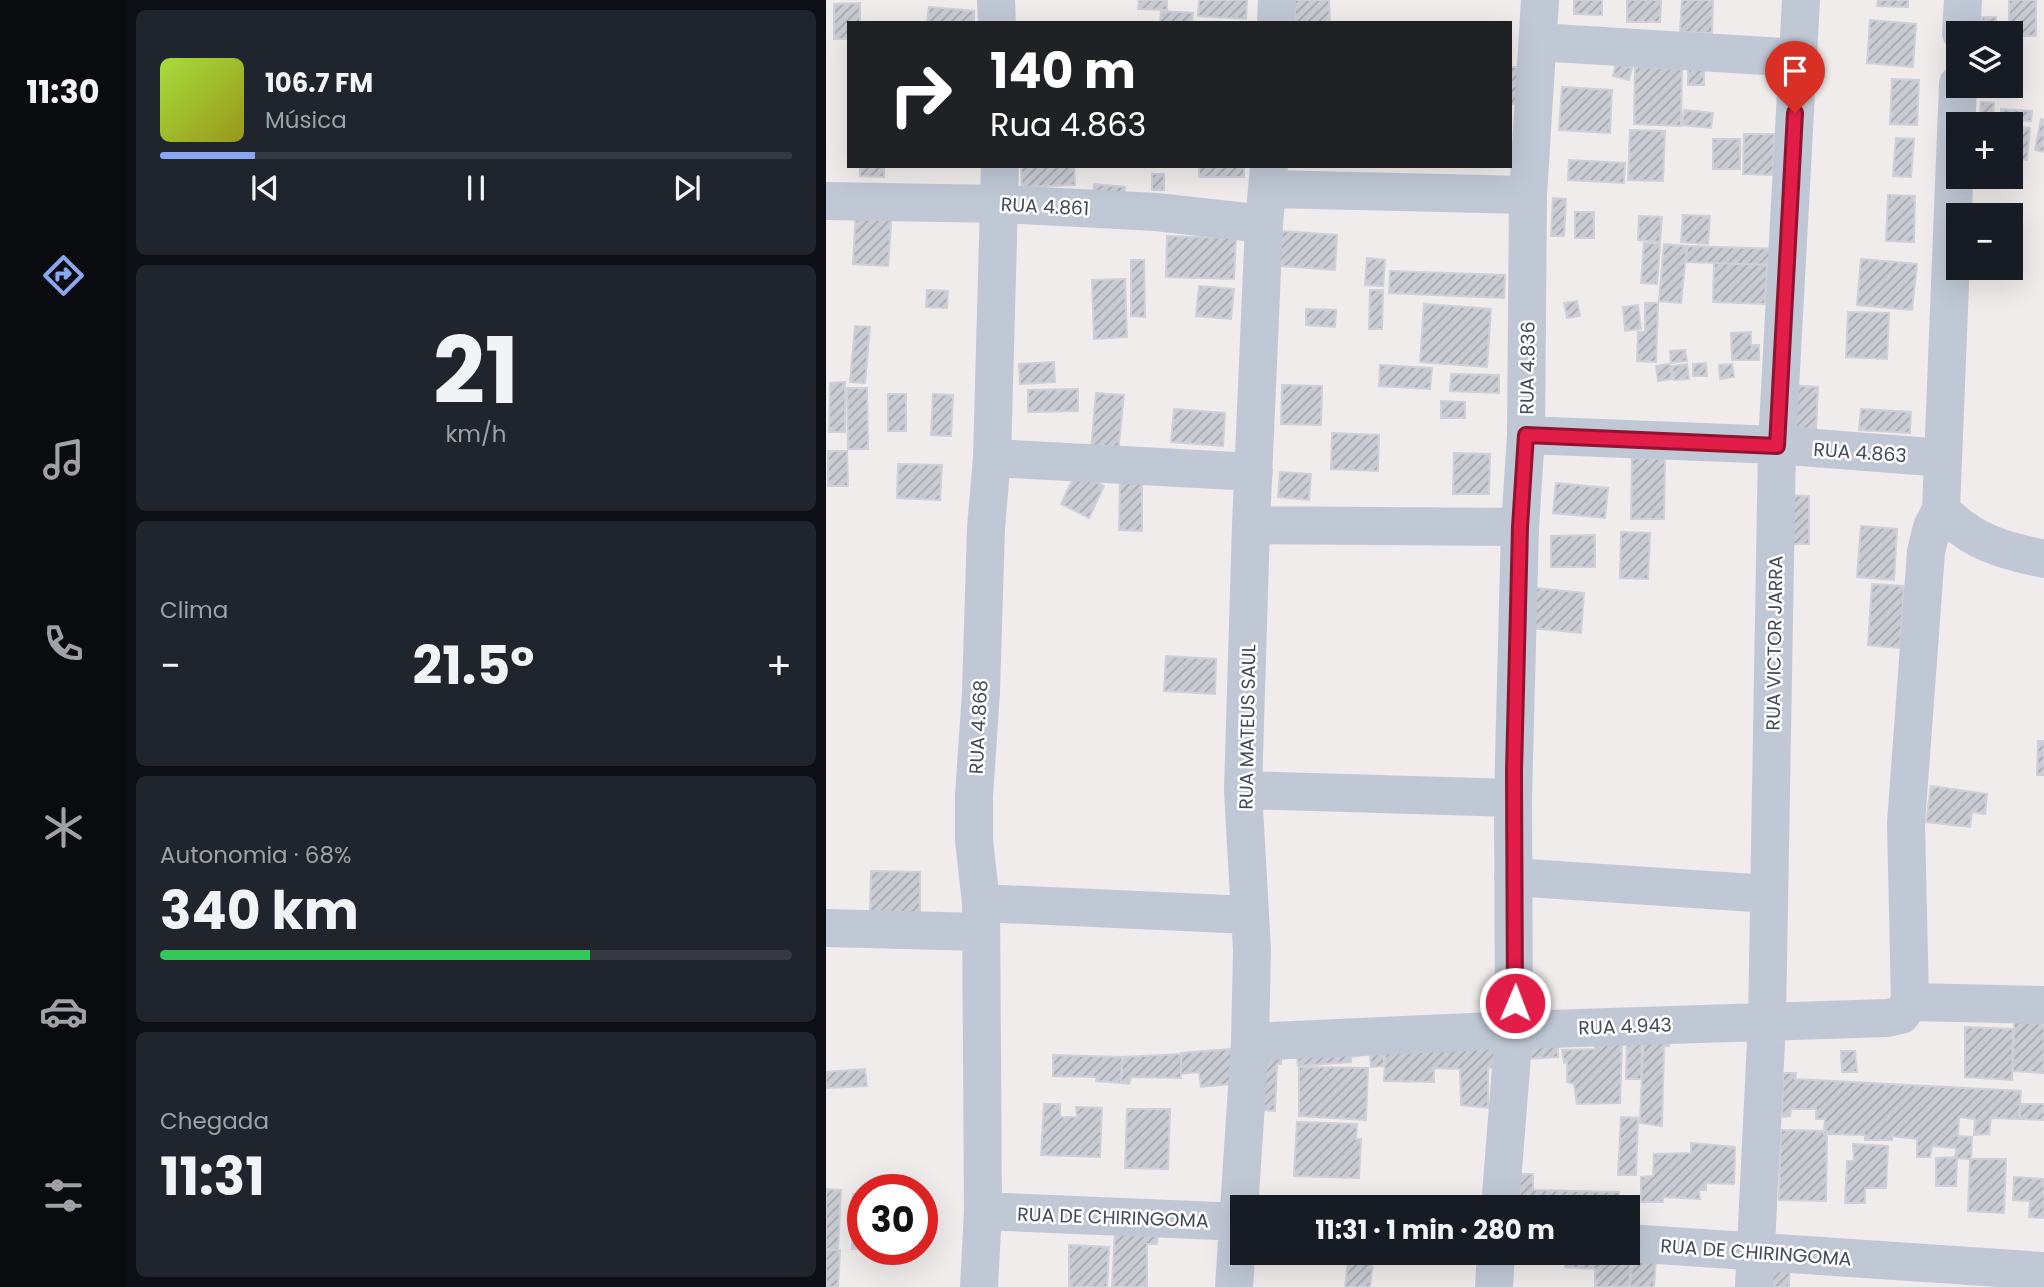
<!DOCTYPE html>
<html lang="pt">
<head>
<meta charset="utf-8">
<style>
  body { margin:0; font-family:Poppins,sans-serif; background:#20242c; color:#f1f3f6; height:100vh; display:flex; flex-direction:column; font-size:26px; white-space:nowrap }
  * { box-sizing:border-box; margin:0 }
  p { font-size:23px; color:#9ea1a6 }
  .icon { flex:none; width:38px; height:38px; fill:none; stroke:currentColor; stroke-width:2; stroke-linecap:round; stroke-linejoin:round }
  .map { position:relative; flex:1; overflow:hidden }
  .panel { display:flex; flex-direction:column; gap:10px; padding:10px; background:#0d0f14; width:700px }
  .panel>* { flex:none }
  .top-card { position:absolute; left:21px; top:21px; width:665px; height:147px; border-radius:0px; box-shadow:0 7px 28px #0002; background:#202124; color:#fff; overflow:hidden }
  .fabs { position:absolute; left:1120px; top:21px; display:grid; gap:14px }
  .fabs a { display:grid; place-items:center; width:77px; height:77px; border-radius:0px; background:#171b24; box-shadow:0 7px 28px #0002; font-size:35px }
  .speed { position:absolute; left:21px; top:1174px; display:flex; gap:14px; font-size:35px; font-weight:700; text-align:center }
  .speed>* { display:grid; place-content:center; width:91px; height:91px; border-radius:50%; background:#171b24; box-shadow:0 7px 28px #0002; line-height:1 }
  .speed .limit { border:10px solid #d22; background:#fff; color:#111 }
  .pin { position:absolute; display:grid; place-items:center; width:60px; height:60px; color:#fff; margin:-72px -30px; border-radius:50% 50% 50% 0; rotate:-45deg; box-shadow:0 0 7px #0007 }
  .pin .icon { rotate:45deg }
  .me { position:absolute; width:77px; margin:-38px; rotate:1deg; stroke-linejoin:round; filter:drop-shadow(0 0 5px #0008) }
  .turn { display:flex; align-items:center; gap:24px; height:147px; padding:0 28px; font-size:32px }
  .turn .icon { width:91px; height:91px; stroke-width:2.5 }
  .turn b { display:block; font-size:49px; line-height:60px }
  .big { font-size:52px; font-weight:700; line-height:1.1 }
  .panel .tile { flex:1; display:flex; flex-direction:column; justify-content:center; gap:10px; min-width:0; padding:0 24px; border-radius:10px; background:#20242c }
  .panel .dial { align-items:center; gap:0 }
  .dial b { font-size:91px; line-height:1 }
  .song { display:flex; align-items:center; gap:21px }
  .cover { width:84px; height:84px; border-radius:10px; background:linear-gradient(135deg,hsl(80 70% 55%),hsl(60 70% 35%)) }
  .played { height:7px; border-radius:4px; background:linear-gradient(90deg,#89a6f1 15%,#363941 15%) }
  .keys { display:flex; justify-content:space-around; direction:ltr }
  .heat { display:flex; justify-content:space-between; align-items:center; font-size:38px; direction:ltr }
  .charge { height:10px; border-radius:5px; background:linear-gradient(90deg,#34c759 68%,#363941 0) }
  .trip { position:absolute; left:404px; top:1195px; width:410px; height:70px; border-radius:0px; background:#171b24; box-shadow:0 7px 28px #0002; font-weight:700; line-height:70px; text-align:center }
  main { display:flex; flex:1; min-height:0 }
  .dock { display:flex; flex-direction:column; width:126px; justify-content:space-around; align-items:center; background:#090b0e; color:#9ea1a6 }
  .dock .icon { width:49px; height:49px }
  .dock .current { color:#89a6f1 }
  .dock b { font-size:32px; color:#f1f3f6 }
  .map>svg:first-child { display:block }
  .building { fill:url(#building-hatch); stroke:#cfd0d8; stroke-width:2 }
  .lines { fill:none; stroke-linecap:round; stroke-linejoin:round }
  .minor { stroke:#c0c8d5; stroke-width:38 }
  .route-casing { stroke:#92132f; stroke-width:18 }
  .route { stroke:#e11d48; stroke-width:12 }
  .labels { text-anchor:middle; stroke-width:5; stroke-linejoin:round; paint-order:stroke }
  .street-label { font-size:19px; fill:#424b5a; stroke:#fff }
</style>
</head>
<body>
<main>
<nav class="dock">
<b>11:30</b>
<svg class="icon current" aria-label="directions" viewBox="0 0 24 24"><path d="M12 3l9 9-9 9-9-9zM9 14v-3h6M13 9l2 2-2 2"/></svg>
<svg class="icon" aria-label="music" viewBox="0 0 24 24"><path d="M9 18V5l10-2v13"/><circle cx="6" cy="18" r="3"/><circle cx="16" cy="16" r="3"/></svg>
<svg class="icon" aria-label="phone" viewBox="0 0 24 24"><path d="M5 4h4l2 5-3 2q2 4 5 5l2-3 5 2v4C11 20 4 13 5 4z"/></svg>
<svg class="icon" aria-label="climate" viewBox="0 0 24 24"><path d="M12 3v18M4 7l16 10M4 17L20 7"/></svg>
<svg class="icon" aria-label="car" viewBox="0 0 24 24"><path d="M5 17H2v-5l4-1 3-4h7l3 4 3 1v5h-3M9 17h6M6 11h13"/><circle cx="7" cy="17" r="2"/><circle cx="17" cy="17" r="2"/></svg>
<svg class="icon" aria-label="filters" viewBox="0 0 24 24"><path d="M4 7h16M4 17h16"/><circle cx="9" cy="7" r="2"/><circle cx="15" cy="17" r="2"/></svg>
</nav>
<section class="panel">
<div class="tile">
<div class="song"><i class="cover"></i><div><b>106.7 FM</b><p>Música</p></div></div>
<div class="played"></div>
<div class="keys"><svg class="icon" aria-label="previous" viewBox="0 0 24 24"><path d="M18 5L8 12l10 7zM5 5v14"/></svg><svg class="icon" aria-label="pause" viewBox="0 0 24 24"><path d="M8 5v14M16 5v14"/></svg><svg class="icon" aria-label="next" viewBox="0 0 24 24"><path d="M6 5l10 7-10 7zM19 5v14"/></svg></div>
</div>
<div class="tile dial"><b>21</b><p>km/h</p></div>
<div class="tile"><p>Clima</p>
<div class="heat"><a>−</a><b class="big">21.5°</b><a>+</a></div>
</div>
<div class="tile"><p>Autonomia · 68%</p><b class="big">340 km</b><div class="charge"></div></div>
<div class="tile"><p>Chegada</p><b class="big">11:31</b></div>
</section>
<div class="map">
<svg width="1218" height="1287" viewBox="0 0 1218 1287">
  <defs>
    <pattern id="building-hatch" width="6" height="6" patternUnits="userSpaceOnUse" patternTransform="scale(1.75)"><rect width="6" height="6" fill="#caccd4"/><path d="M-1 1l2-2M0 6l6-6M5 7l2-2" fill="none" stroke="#a6a8af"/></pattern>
  </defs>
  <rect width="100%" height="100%" fill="#efeceb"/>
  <path class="building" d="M313,0H341V10L312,9Z
    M373,0H421L420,19L372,16Z
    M469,0H503L504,23H469Z
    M748,0H776V15L748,14Z
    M801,0H835L834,22H801Z
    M856,0H887L886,33L854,32Z
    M1052,0H1082V7L1051,6Z
    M1183,0H1210V36H1185V33H1183Z
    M34,3V23H23V39H8V4Z
    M103,7L148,11V23H101Z
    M335,11L367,13L366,23H334Z
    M1156,17H1170V33H1156Z
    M1044,20L1090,24L1087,67L1041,63Z
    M790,64L806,68L803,80L787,76Z
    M684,67H697L696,105L684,104Z
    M809,67L856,69L855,126L808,124Z
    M862,69H878V85H862Z
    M1066,79L1093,80L1091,125L1064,124Z
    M736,87L786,90L784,133L733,130Z
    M1155,102L1168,103L1167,119L1154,118Z
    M1175,109L1206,111L1205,121L1175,119Z
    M858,110L887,113L885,128L856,125Z
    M1215,119L1218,120V152L1209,150Z
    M1185,126L1204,128L1201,160L1185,158Z
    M804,130L839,131L837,181L802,180Z
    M918,134H948L947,175L917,174Z
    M1070,138L1088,139L1085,177L1067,176Z
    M887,139H914V169H887Z
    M743,160L799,163L798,183L742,180Z
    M34,166H58V177L34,176Z
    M195,166H248L249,185L196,187Z
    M373,166H418V177H373Z
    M326,174H338V190H326Z
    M268,184L299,187L298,199L267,197Z
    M1062,195L1089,196L1088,242L1060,241Z
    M727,198L740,199L738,236H725Z
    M30,209L66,211L62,266L27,264Z
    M749,212H768V238H749Z
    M857,215L884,216L882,244L855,242Z
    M813,216L836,217L834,242L812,240Z
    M456,231L511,235L509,270L454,266Z
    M341,236L410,238L408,279L340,277Z
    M818,242L834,244L831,284L815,283Z
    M838,244L861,246L855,303L833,301Z
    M861,246L954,249L953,265L860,262Z
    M541,258L559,260L557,286L539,285Z
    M1035,259L1091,264L1086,310L1031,305Z
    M305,260H318L319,317L305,316Z
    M888,263L941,265L939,304L887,302Z
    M564,271L679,275L678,298L563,293Z
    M299,279L301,337L268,339L266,280Z
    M373,286L408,289L405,319L370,316Z
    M101,290L122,291L121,308L100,307Z
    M544,290H557L556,329H543Z
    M751,301L754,316L741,318L738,303Z
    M819,303H832L830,362L811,361L812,332H819Z
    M598,304L665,309L661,367L594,362Z
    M812,305L815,329L799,331L797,307Z
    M480,309L510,310L509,327L480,325Z
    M1022,312L1063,313L1061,359L1020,357Z
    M29,326L44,327L39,383L24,382Z
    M925,332V345H933V360H906L905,333Z
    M859,350L861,361L845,363L844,351Z
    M228,362L229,382L194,384L193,364Z
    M880,363L881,376H867V364Z
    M844,364L846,379L832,381L830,366Z
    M861,364L863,379L848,380L846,366Z
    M906,364L908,377L894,379L893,365Z
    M554,365L606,368L604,389L553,386Z
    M625,374L673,375V393L624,391Z
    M19,382V432H3L4,383Z
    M456,385L496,386L495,425L455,424Z
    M962,385L992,387L990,429L961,428Z
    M21,388H41L42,449H22Z
    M252,389V411L202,412V390Z
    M270,393L298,395L292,453L265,450Z
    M62,394H80V431H62Z
    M107,394L127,395L125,436L105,435Z
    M615,401L639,402V418H615Z
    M348,409L399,413L397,446L345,442Z
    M1035,409L1085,412L1084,433L1033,430Z
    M506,433L553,435L552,471L505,469Z
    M2,451H21L22,486H2Z
    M628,453L664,454L663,494H627Z
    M806,458L839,459L838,519H805Z
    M72,464L116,465L114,500L71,498Z
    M250,472L278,486L263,518L235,504Z
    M454,472L485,474L483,500L452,497Z
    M294,479H316V531L293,530Z
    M730,483L782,488L779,518L727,513Z
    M958,495L983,496V544H958Z
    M1035,526L1071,529L1068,580L1031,577Z
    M795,532L824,533L822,579L794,578Z
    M769,535V567H725V536Z
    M1046,584L1078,586L1074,648L1042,645Z
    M710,588L758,593L755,633L706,628Z
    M340,656L390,659L389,694L338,691Z
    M1212,741H1218V775H1211Z
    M1105,786L1161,794L1159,814L1146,812L1144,827L1100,822Z
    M45,871L94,872V914L44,913Z
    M1188,1021L1218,1024V1073L1187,1071Z
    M1139,1027L1187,1029L1186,1080L1139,1077Z
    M818,1030L844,1031L843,1046H838L836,1126L814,1123Z
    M732,1033V1057L698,1059L697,1034Z
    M677,1037L675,1067L662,1068V1108L635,1105L634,1069L608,1068V1082L558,1081L560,1041Z
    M557,1040L558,1066L545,1067L544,1054L525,1057V1062L472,1066L470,1047Z
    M801,1041L816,1042L815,1079H800Z
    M769,1043H796L794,1103L751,1104L748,1084L741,1082V1062L738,1063L736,1050L769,1049Z
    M415,1048L405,1084L375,1087L373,1072L355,1074V1053Z
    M455,1048V1064H451L449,1111L436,1110L437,1050Z
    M1015,1051H1029L1031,1072H1016Z
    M355,1054V1078L305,1077L303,1084L295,1083L297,1057Z
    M227,1055L296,1057L295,1083L270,1081L271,1077L227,1076Z
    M473,1067L542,1068L540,1120L473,1116Z
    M39,1069L41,1086L0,1088V1072Z
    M957,1073H970L969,1079L1195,1091L1193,1119L1165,1118L1163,1134L1148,1135L1149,1119L1133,1117L1132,1136L1146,1137L1145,1159L1129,1158L1130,1148L1106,1146L1104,1157H1091V1139L1066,1136V1140H1039V1135L998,1134L999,1119H990V1109H965L964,1116L956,1117Z
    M218,1104H234V1117H251L250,1107L276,1108L274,1157L215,1155Z
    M1194,1104H1218V1120L1194,1119Z
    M301,1109H344L342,1169L299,1168Z
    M795,1117L812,1118L810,1175H792Z
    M471,1122L531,1124L530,1139H535L533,1178L468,1176Z
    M955,1130L1001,1131L1000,1201L953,1200Z
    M865,1143L909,1147L908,1184L880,1183V1190H873L874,1199L837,1197V1202H815V1177L827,1176L828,1154L865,1153Z
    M1027,1144L1062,1146L1060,1188H1039V1203H1019L1021,1161H1028Z
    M1131,1157L1130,1186H1110V1158Z
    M1144,1159H1180L1178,1213L1142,1211Z
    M694,1174H707V1190L793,1192L794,1208L694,1204Z
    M1188,1177L1218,1179V1218L1203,1217L1204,1201L1187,1200Z
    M0,1189L15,1190L12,1250L0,1249Z
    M37,1193V1250H95L26,1249L27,1194Z
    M289,1229L332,1232L331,1244H321V1287H286Z
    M243,1245L283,1247L281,1287H243Z
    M0,1250H14L12,1287H0Z
    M523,1253H548L544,1287H519Z
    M740,1255L805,1257L803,1287H769V1269L739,1267Z
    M807,1258L830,1259L828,1287H804Z
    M945,1260H964L963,1287H944Z"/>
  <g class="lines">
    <path class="minor" d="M170,0L171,23
      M450,23L451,0
      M1135,33L1137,0
      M712,42L972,58
      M442,189L702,195
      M0,201L174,204L330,212L438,224
      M700,435L951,445L1117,458
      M166,458L428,472
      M1115,510C1122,516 1128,523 1136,528C1159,546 1190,553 1218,559
      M425,525L694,527
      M417,790L687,798
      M687,877L943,894
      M155,903L423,915
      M0,928L155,932
      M1084,1002L1080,823L1100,552L1106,527L1115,510L1132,84
      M1084,1002L1218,1005
      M424,1042L688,1030L1061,1018L1075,1015L1084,1002
      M674,1208L688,1030L687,798L694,527L700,435L702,195L714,0
      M157,1211L416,1222
      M802,1243L1218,1271
      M153,1287L157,1211L155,903L148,840V796L155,692L160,528L166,458L174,166
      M408,1287L424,1042L426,950L417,790L425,525L438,224L443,166
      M668,1287L670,1253
      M928,1287L941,1021L951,445L975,0"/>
  </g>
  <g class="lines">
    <g class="route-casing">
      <path id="route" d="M689,1003L688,771L694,527L700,435L951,446L969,113"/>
    </g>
    <use href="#route" class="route"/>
  </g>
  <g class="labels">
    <g class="street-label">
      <text transform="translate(219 206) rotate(3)" y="7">RUA 4.861</text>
      <text transform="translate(701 368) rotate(-89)" y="7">RUA 4.836</text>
      <text transform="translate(1034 452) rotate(4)" y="7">RUA 4.863</text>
      <text transform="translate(948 643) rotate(-89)" y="7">RUA VICTOR JARRA</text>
      <text transform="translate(152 727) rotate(-87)" y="7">RUA 4.868</text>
      <text transform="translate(421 727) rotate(-89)" y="7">RUA MATEUS SAUL</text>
      <text transform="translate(799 1026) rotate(-2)" y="7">RUA 4.943</text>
      <text transform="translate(287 1217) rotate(2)" y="7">RUA DE CHIRINGOMA</text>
      <text transform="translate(930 1252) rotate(4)" y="7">RUA DE CHIRINGOMA</text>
    </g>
  </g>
</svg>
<div class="fabs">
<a><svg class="icon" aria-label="layers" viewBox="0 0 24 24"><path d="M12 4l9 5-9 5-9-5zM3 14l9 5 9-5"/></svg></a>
<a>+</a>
<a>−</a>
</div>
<div class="speed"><div class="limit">30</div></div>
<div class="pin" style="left:969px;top:113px;background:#d93025"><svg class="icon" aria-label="arrive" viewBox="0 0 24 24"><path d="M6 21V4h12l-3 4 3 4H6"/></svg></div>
<svg class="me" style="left:689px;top:1003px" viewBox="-20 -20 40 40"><circle r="17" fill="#e11d48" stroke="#fff" stroke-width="3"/><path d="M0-11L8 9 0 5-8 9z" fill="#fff"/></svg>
<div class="trip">11:31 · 1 min · 280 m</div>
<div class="top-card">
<div class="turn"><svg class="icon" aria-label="right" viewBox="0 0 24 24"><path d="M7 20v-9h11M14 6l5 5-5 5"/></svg><div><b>140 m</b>Rua 4.863</div></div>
</div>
</div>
</main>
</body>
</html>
